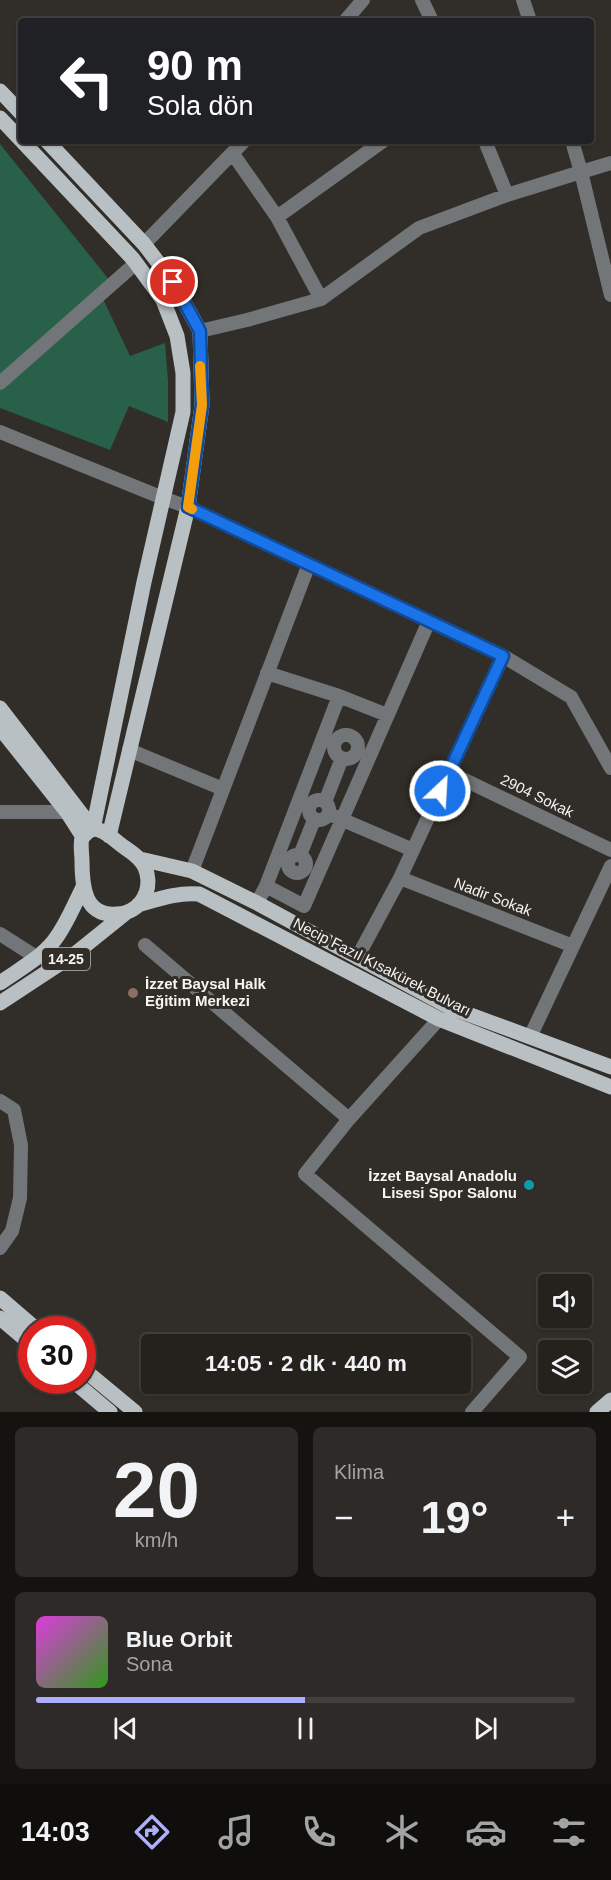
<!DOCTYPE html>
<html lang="tr">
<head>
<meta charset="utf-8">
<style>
  body { margin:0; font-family:Arial,sans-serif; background:#2d2a27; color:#f1f3f6; height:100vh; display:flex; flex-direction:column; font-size:22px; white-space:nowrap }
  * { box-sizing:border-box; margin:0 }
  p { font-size:20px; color:#a3a4a4 }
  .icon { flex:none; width:33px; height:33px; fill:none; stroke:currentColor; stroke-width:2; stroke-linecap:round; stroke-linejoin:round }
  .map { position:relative; height:1412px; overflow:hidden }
  .panel { display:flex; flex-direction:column; gap:15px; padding:15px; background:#141310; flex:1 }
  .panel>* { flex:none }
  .banner { position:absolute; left:18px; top:18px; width:576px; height:126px; border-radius:6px; box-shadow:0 2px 4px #0004,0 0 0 2px #423f3c; background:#202124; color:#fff; overflow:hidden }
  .buttons { position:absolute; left:538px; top:1274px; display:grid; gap:12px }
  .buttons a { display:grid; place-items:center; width:54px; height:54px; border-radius:6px; background:#25221e; box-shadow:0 2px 4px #0004,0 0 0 2px #423f3c; font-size:30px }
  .speed { position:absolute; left:18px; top:1316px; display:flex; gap:12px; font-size:30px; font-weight:700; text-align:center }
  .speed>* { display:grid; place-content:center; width:78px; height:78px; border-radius:50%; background:#25221e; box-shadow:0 2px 4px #0004,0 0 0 2px #423f3c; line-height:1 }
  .speed .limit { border:9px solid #d22; background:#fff; color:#111 }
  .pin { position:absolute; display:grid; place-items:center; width:51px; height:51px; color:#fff; margin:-26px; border:3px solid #fff; border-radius:50%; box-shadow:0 2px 6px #0007 }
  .me { position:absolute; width:66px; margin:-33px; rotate:25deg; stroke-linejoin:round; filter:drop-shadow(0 0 4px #0008) }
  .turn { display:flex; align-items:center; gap:21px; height:126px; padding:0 30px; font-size:27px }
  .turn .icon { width:78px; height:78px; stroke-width:2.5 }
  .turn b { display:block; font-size:42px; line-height:51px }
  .big { font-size:45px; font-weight:700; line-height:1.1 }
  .panel .widget { flex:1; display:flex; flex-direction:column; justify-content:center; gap:9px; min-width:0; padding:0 21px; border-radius:9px; background:#2d2a27 }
  .panel .dial { align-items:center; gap:0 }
  .dial b { font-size:78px; line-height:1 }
  .song { display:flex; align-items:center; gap:18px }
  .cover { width:72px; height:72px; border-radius:9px; background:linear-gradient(135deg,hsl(300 70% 55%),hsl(110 70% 35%)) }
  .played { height:6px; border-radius:3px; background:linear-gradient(90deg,#adaffb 50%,#423f3c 50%) }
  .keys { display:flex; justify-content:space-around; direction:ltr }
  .heat { display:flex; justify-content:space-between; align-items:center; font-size:33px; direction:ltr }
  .panel .tiles { flex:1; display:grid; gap:15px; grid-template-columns:1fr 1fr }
  .widget:last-child { grid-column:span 2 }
  .trip { position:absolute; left:141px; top:1334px; width:330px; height:60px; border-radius:6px; background:#25221e; box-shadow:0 2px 4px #0004,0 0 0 2px #423f3c; font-weight:700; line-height:60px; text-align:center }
  .tab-bar { display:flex; height:96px; justify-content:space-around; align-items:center; background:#0f0e0c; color:#a3a4a4 }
  .tab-bar .icon { width:42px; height:42px }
  .tab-bar .on { color:#adaffb }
  .tab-bar b { font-size:27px; color:#f1f3f6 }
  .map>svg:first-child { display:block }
  .green { fill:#296049 }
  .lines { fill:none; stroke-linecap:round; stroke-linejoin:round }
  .minor { stroke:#737678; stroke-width:14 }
  .major { stroke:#b9c0c4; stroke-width:15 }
  .route-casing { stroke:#114b97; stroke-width:15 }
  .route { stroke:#1a73e8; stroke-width:10 }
  .slow { stroke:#f59e0b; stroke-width:10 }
  .education-dot { fill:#8d6e63; stroke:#312d28; stroke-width:2 }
  .culture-dot { fill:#0f9aa8; stroke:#312d28; stroke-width:2 }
  .labels { text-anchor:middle; stroke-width:6; stroke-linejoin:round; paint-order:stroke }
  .shield { fill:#312d28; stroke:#bcb8b5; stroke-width:1.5 }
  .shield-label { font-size:14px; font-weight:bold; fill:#f7f4f1 }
  .street-label { font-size:15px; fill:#f7f4f1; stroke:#312d28 }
  .poi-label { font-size:15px; font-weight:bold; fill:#f7f4f1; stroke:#312d28; text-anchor:start }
</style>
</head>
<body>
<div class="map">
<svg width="611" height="1412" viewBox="0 0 611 1412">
  <rect width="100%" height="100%" fill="#312d28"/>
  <path class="green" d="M0,144L111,282L0,377Z
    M103,299L130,356L165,343L168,381V422L129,406L110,450L0,408V388Z"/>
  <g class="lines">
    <path class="minor" d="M422,0L432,21
      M523,0L530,21
      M345,21L363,0
      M485,141L507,195
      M572,141L581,172L611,163
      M233,154L277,217L321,299
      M277,217L383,141
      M144,244L244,141
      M200,331L247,320L321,299L419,228L507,195L581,172L611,295
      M0,383L136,263
      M0,432L163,498L188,507L503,656L571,697L611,768
      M339,696L387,715
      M334 747a12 12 0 1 1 24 0a12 12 0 1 1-24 0Z
      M129,750L223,789
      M448,772L611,850
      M309 810a10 10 0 1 1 20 0a10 10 0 1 1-20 0Z
      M325,802L342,758
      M0,812H67
      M329,814L413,850
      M288 864a9 9 0 1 1 18 0a9 9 0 1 1-18 0Z
      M300,855L314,820
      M192,871L309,564
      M400,878L573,946
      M266,886L339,696L267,673
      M257,903L266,886L304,906L429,621
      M0,934L36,957
      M145,945L349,1119L439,1019
      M357,958L400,878L503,656
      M530,1037L611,866
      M0,1101L14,1110L21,1145L20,1198L12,1231L0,1248
      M349,1119L305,1174L520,1357L472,1412"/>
    <path class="major" d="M0,91L21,113
      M0,118L21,140
      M22,141L133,259L163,300L177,336L183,373V412L144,582L93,829
      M47,141L144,244L173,282L200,331L202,405L188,507L109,836
      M0,708L93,829
      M0,728L67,812L83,837
      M93,829C104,829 112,838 120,844C126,849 134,853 139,859C150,870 151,889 141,902C136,909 126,914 117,914C84,917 82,885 82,861C82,854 80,844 82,838C85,833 88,831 93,829Z
      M140,859L192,871L257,903L449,1007L611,1067
      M138,905C159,899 178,892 199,894L439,1019L611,1087
      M0,983C18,970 39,959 53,942C66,926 74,905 83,887
      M0,1003L76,953L127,912
      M0,1298L36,1329
      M0,1318L32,1345
      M82,1368L135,1412
      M72,1380L110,1412
      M597,1412L611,1400"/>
  </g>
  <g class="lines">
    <g class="route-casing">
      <path id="route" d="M173,282L200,331L202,405L188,507L503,656L440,791"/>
    </g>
    <use href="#route" class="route"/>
    <path class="slow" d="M192,509L188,507L202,405L200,366"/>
  </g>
  <circle class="education-dot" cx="133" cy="993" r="6"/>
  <circle class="culture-dot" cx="529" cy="1185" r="6"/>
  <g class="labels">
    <rect class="shield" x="42" y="948" width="48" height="22" rx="4.5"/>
    <g class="shield-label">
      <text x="66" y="964">14-25</text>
    </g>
    <g class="street-label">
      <text transform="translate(537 796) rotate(26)" y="5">2904 Sokak</text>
      <text transform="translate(493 897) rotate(21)" y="5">Nadir Sokak</text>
      <text transform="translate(382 967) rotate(27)" y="5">Necip Fazıl Kısakürek Bulvarı</text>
    </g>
    <g class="poi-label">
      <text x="145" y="989">İzzet Baysal Halk<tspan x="145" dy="17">Eğitim Merkezi</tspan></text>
      <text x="517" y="1181" text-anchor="end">İzzet Baysal Anadolu<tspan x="517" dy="17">Lisesi Spor Salonu</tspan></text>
    </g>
  </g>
</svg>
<div class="buttons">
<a><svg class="icon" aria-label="sound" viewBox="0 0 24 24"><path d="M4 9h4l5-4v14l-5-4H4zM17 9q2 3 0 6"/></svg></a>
<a><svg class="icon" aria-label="layers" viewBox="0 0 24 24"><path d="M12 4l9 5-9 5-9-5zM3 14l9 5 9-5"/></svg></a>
</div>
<div class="speed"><div class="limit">30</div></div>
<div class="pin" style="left:173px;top:282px;background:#d93025"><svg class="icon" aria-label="arrive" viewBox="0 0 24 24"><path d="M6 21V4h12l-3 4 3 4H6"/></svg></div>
<svg class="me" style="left:440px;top:791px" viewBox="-20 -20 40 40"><circle r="17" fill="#1a73e8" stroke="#fff" stroke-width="3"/><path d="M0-11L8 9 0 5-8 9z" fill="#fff"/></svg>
<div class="trip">14:05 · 2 dk · 440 m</div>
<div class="banner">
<div class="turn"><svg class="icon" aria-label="left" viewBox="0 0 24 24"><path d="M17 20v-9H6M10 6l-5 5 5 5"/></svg><div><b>90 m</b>Sola dön</div></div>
</div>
</div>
<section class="panel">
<div class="tiles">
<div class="widget dial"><b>20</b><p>km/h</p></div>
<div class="widget"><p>Klima</p>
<div class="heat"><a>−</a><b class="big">19°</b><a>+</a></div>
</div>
<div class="widget">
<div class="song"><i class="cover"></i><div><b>Blue Orbit</b><p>Sona</p></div></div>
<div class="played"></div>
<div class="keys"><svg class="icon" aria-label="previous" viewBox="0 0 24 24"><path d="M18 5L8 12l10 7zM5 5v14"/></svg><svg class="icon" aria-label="pause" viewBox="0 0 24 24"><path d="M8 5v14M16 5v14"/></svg><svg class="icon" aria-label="next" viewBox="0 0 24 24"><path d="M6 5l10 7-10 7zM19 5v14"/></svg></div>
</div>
</div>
</section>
<nav class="tab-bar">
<b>14:03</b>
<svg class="icon on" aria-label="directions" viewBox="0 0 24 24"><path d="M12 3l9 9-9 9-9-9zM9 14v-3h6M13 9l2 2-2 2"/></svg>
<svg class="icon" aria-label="music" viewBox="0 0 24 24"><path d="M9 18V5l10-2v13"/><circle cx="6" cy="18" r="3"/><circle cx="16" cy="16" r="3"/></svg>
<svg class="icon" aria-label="phone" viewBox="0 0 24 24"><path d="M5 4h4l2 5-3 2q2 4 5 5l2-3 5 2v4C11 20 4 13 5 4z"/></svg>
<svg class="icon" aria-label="climate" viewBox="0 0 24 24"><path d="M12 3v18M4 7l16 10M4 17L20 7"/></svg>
<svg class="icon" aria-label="car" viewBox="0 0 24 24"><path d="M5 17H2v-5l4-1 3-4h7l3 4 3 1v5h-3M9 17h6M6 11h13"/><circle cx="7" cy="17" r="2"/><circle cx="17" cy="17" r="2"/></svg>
<svg class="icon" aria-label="filters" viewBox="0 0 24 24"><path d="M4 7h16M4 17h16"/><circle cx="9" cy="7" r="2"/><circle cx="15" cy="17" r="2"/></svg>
</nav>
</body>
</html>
